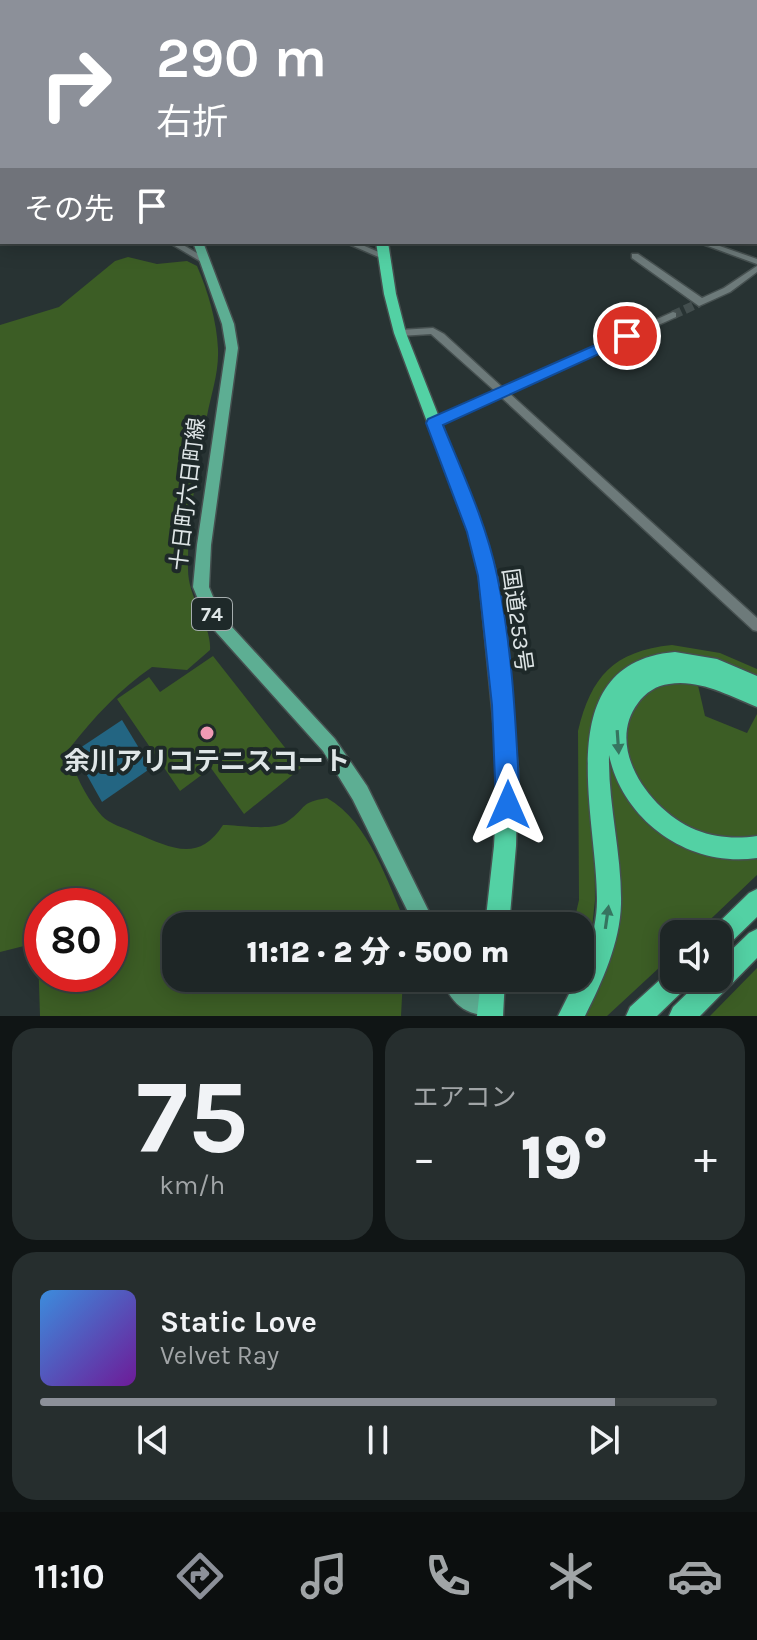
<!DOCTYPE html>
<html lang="ja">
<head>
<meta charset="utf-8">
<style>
  body { margin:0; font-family:Karla,"Noto Sans JP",sans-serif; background:#262e2e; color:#f1f3f6; height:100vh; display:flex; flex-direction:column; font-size:30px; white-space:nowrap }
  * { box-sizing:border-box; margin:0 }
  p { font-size:26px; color:#a1a5a7 }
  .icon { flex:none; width:44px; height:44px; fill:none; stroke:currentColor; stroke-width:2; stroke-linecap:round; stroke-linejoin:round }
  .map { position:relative; height:1016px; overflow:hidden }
  .drawer { display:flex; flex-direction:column; gap:12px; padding:12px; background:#101515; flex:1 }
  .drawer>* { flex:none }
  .guide { position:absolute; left:0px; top:0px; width:758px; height:244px; box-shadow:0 4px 20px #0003,0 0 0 2px #3c4343; background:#8c9099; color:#fff; overflow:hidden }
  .buttons { position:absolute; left:660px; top:920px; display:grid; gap:16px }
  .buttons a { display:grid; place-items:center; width:72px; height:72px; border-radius:16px; background:#1e2626; box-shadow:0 4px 20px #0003,0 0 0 2px #3c4343; font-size:40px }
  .speed { position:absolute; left:24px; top:888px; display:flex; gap:16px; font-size:40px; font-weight:700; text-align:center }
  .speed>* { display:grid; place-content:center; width:104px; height:104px; border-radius:50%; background:#1e2626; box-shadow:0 4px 20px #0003,0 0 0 2px #3c4343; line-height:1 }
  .speed .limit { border:12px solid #d22; background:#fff; color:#111 }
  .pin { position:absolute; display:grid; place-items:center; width:68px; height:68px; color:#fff; margin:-34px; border:4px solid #fff; border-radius:50%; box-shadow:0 2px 8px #0007 }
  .me { position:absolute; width:88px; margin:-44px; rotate:0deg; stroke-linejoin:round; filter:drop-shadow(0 0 6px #0008) }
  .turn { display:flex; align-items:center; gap:28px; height:168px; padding:0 24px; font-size:36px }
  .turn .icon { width:104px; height:104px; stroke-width:2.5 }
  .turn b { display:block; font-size:56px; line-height:68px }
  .then { display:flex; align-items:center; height:76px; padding:0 24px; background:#0003; gap:16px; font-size:30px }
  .big { font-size:60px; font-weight:800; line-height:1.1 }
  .drawer .tile { flex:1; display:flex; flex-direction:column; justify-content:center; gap:12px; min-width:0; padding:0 28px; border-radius:24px; background:#262e2e }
  .drawer .dial { align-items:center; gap:0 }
  .dial b { font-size:104px; line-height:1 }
  .song { display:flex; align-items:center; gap:24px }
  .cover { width:96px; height:96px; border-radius:12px; background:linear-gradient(135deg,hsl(210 70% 55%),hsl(280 70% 35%)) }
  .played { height:8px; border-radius:4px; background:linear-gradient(90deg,#8c9099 85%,#3c4343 85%) }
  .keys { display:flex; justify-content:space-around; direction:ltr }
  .heat { display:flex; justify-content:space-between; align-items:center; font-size:44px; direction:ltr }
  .drawer .tiles { flex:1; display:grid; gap:12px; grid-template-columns:1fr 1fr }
  .tile:last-child { grid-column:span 2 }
  .trip { position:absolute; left:162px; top:912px; width:432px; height:80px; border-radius:24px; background:#1e2626; box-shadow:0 4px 20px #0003,0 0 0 2px #3c4343; font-weight:800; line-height:80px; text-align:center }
  .dock { display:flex; height:128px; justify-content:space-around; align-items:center; background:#0c0f0f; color:#a1a5a7 }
  .dock .icon { width:56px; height:56px }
  .dock .current { color:#8c9099 }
  .dock b { font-size:36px; color:#f1f3f6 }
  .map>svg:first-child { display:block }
  .green { fill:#3c5d25; fill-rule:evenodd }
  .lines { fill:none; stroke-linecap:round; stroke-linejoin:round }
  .river { fill:#4e6ca8; fill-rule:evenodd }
  .building { fill:#236582 }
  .minor-tunnel { stroke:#434e4e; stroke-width:9; stroke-dasharray:9 4; stroke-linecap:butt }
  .minor-casing { stroke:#465050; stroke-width:3 }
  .major-casing { stroke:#465050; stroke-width:3 }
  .highway-casing { stroke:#465050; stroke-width:3 }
  .minor { fill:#6d7a7a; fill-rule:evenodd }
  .major { fill:#5dae93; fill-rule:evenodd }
  .highway { fill:#53d1a4; fill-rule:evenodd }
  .oneway { fill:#367560 }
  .route { fill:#1a73e8; stroke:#114b97; stroke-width:2 }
  .poi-dot { fill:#f09ab4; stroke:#1e2929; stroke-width:3 }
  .labels { text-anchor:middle; stroke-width:8; stroke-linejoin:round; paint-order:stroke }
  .shield { fill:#1e2929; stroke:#a5adae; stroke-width:2 }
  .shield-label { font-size:20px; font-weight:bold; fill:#dfe6e7 }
  .street-label { font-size:22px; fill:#dfe6e7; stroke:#1e2929 }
  .near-poi-label { font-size:26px; font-weight:bold; fill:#dfe6e7; stroke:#1e2929 }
</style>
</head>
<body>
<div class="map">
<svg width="757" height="1016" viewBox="0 0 757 1016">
  <rect width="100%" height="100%" fill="#283333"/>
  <path class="green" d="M128,257L157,264L187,261L197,266C208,291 217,322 218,349C219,373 211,394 207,416C198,467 187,517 188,569C188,599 212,625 210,650L187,670L152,667C119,690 94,717 69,749C72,771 87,799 102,816C109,824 125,828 135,833C170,847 198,864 223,825C241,825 273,832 288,821C308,807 298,803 327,798C370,823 387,882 407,926H176V978H403L401,1016H40L38,954L24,946L0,952V325L59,307L115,261ZM42,906H110V974H42Z
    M672,645L720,653L757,669V678C686,659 628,627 594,718L595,900L592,928L580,966V926H573L579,900L578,731C591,677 613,651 672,645Z
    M213,656L301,768L244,814L211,768L180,791L117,699L149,677L160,692Z
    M697,681L705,716L747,733L757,714V835C739,837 720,839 702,832C654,815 611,765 630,713C634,700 647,688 660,683C671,680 686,681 697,681Z
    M604,752L610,753L616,774L647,818L757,857V875L695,934H674V954L607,1016H586L610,956Z
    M757,968V1016H710Z"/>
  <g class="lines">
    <path class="river" d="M756,135H757V141H756Z"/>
  </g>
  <path class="building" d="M122,720L151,768L102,802L74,752Z"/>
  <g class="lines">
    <path class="minor-tunnel" d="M673,315L699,303"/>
    <g class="minor-casing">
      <path id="minor" d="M386,0H391L389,2H384Z
        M660,0H665L666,2H661Z
        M756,22H757V25H756Z
        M756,53H757V57H756Z
        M756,89H757V93H756Z
        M0,125H2V129H0Z
        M2,155V159L0,160V156Z
        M0,193H2V197H0Z
        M0,205H2V209H0Z
        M168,242H178L207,259L200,261Z
        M344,242H355L388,256L381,258Z
        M697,242H708L757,259V264Z
        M632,254H638L702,298L724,288L757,266V272L730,292L699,306L632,258Z
        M673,312L676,313V317L509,393L757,618V631L753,630L501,397L438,425H430L429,423L430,421L495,391L431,334L400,336L396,333L400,330L433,328L444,334L503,388Z"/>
    </g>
    <g class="major-casing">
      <path id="major" d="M0,12H2V16H0Z
        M193,242H203L234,324L238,348L211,545L209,587L220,614L335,739L367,786L436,926H415L353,800L323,751L208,623L193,587L197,545L226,348L222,324Z
        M441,978H465C474,992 495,997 501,1013L500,1016C468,1016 454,1009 441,978Z"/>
    </g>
    <g class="highway-casing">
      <path id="highway" d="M376,242H388L396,294L406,333L484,532L497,576L518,769L516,846L509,926H485L494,846L498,769L479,576L468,532L394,333L384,294Z
        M675,652L717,659L757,676V707C729,696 700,679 669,684C657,685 645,693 638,703C604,748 651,812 696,830C716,838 737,839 757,836V858C689,868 623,821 609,755C608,805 622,854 621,904C620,943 602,982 585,1016H558L577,978H580C580,968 586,959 589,949C593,934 597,917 597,901C598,818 547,663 675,652Z
        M757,889V917L726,947L718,951V934H708L710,931L749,893Z
        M757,929V958L700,1016H669L673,1007L703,978H718V963L749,933Z
        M674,967V978H690L687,987L657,1016H626L630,1007Z
        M481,978H505L503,1016H477Z"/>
    </g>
    <use href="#minor" class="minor"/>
    <use href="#major" class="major"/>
    <use href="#highway" class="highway"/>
  </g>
  <defs><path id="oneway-solid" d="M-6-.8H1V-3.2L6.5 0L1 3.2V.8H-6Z" transform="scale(2)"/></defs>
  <g class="oneway">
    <use href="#oneway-solid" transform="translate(618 742) rotate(86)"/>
    <use href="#oneway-solid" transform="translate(607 917) rotate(-82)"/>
  </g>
  <path class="route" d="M627,331L635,336L632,339L443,425C463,474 486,523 497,575C513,649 516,729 520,805L517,814L508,818L500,814L496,805L492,705L478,576L467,532L426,423L428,419Z"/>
  <circle class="poi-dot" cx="207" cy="733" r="8"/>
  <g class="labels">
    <rect class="shield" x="192" y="598" width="40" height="32" rx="6"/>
    <g class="shield-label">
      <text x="212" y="621">74</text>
    </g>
    <g class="street-label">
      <text transform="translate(187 494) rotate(-83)" y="8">十日町六日町線</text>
      <text transform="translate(518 620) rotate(82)" y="8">国道253号</text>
    </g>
    <g class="near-poi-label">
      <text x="207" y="770">余川アリコテニスコート</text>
    </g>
  </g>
</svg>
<div class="buttons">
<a><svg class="icon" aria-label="sound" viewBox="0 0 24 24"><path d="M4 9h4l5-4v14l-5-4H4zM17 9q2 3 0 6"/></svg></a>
</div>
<div class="speed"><div class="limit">80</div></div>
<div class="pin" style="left:627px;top:336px;background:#d93025"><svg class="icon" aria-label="arrive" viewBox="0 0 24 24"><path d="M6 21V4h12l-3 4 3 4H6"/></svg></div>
<svg class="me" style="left:508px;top:805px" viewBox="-20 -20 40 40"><path d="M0-17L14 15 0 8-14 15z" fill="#1a73e8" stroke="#fff" stroke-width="4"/></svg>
<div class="trip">11:12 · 2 分 · 500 m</div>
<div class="guide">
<div class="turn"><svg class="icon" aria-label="right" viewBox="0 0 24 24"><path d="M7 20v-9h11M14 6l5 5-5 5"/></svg><div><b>290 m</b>右折</div></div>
<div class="then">その先<svg class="icon" aria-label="arrive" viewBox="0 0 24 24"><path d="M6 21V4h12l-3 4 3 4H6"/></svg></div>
</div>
</div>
<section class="drawer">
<div class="tiles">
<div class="tile dial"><b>75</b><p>km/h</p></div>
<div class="tile"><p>エアコン</p>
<div class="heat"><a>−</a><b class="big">19°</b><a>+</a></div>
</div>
<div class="tile">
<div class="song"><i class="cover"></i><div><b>Static Love</b><p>Velvet Ray</p></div></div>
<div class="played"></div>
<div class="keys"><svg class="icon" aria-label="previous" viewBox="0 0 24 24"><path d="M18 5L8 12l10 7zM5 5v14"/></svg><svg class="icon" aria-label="pause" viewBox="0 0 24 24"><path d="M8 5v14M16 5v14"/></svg><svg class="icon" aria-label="next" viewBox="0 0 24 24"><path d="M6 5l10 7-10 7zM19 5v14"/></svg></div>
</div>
</div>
</section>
<nav class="dock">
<b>11:10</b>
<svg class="icon current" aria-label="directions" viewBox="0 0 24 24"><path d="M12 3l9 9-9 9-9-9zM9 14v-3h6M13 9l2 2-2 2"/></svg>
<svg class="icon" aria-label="music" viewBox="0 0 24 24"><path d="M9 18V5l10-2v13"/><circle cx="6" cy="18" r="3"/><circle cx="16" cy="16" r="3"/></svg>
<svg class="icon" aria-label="phone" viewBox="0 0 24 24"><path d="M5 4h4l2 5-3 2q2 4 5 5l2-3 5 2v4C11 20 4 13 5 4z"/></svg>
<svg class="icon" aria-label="climate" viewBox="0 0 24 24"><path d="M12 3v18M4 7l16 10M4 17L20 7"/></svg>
<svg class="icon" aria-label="car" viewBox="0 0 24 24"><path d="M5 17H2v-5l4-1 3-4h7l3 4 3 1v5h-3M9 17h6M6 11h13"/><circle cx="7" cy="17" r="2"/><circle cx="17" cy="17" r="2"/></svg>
</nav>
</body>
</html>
